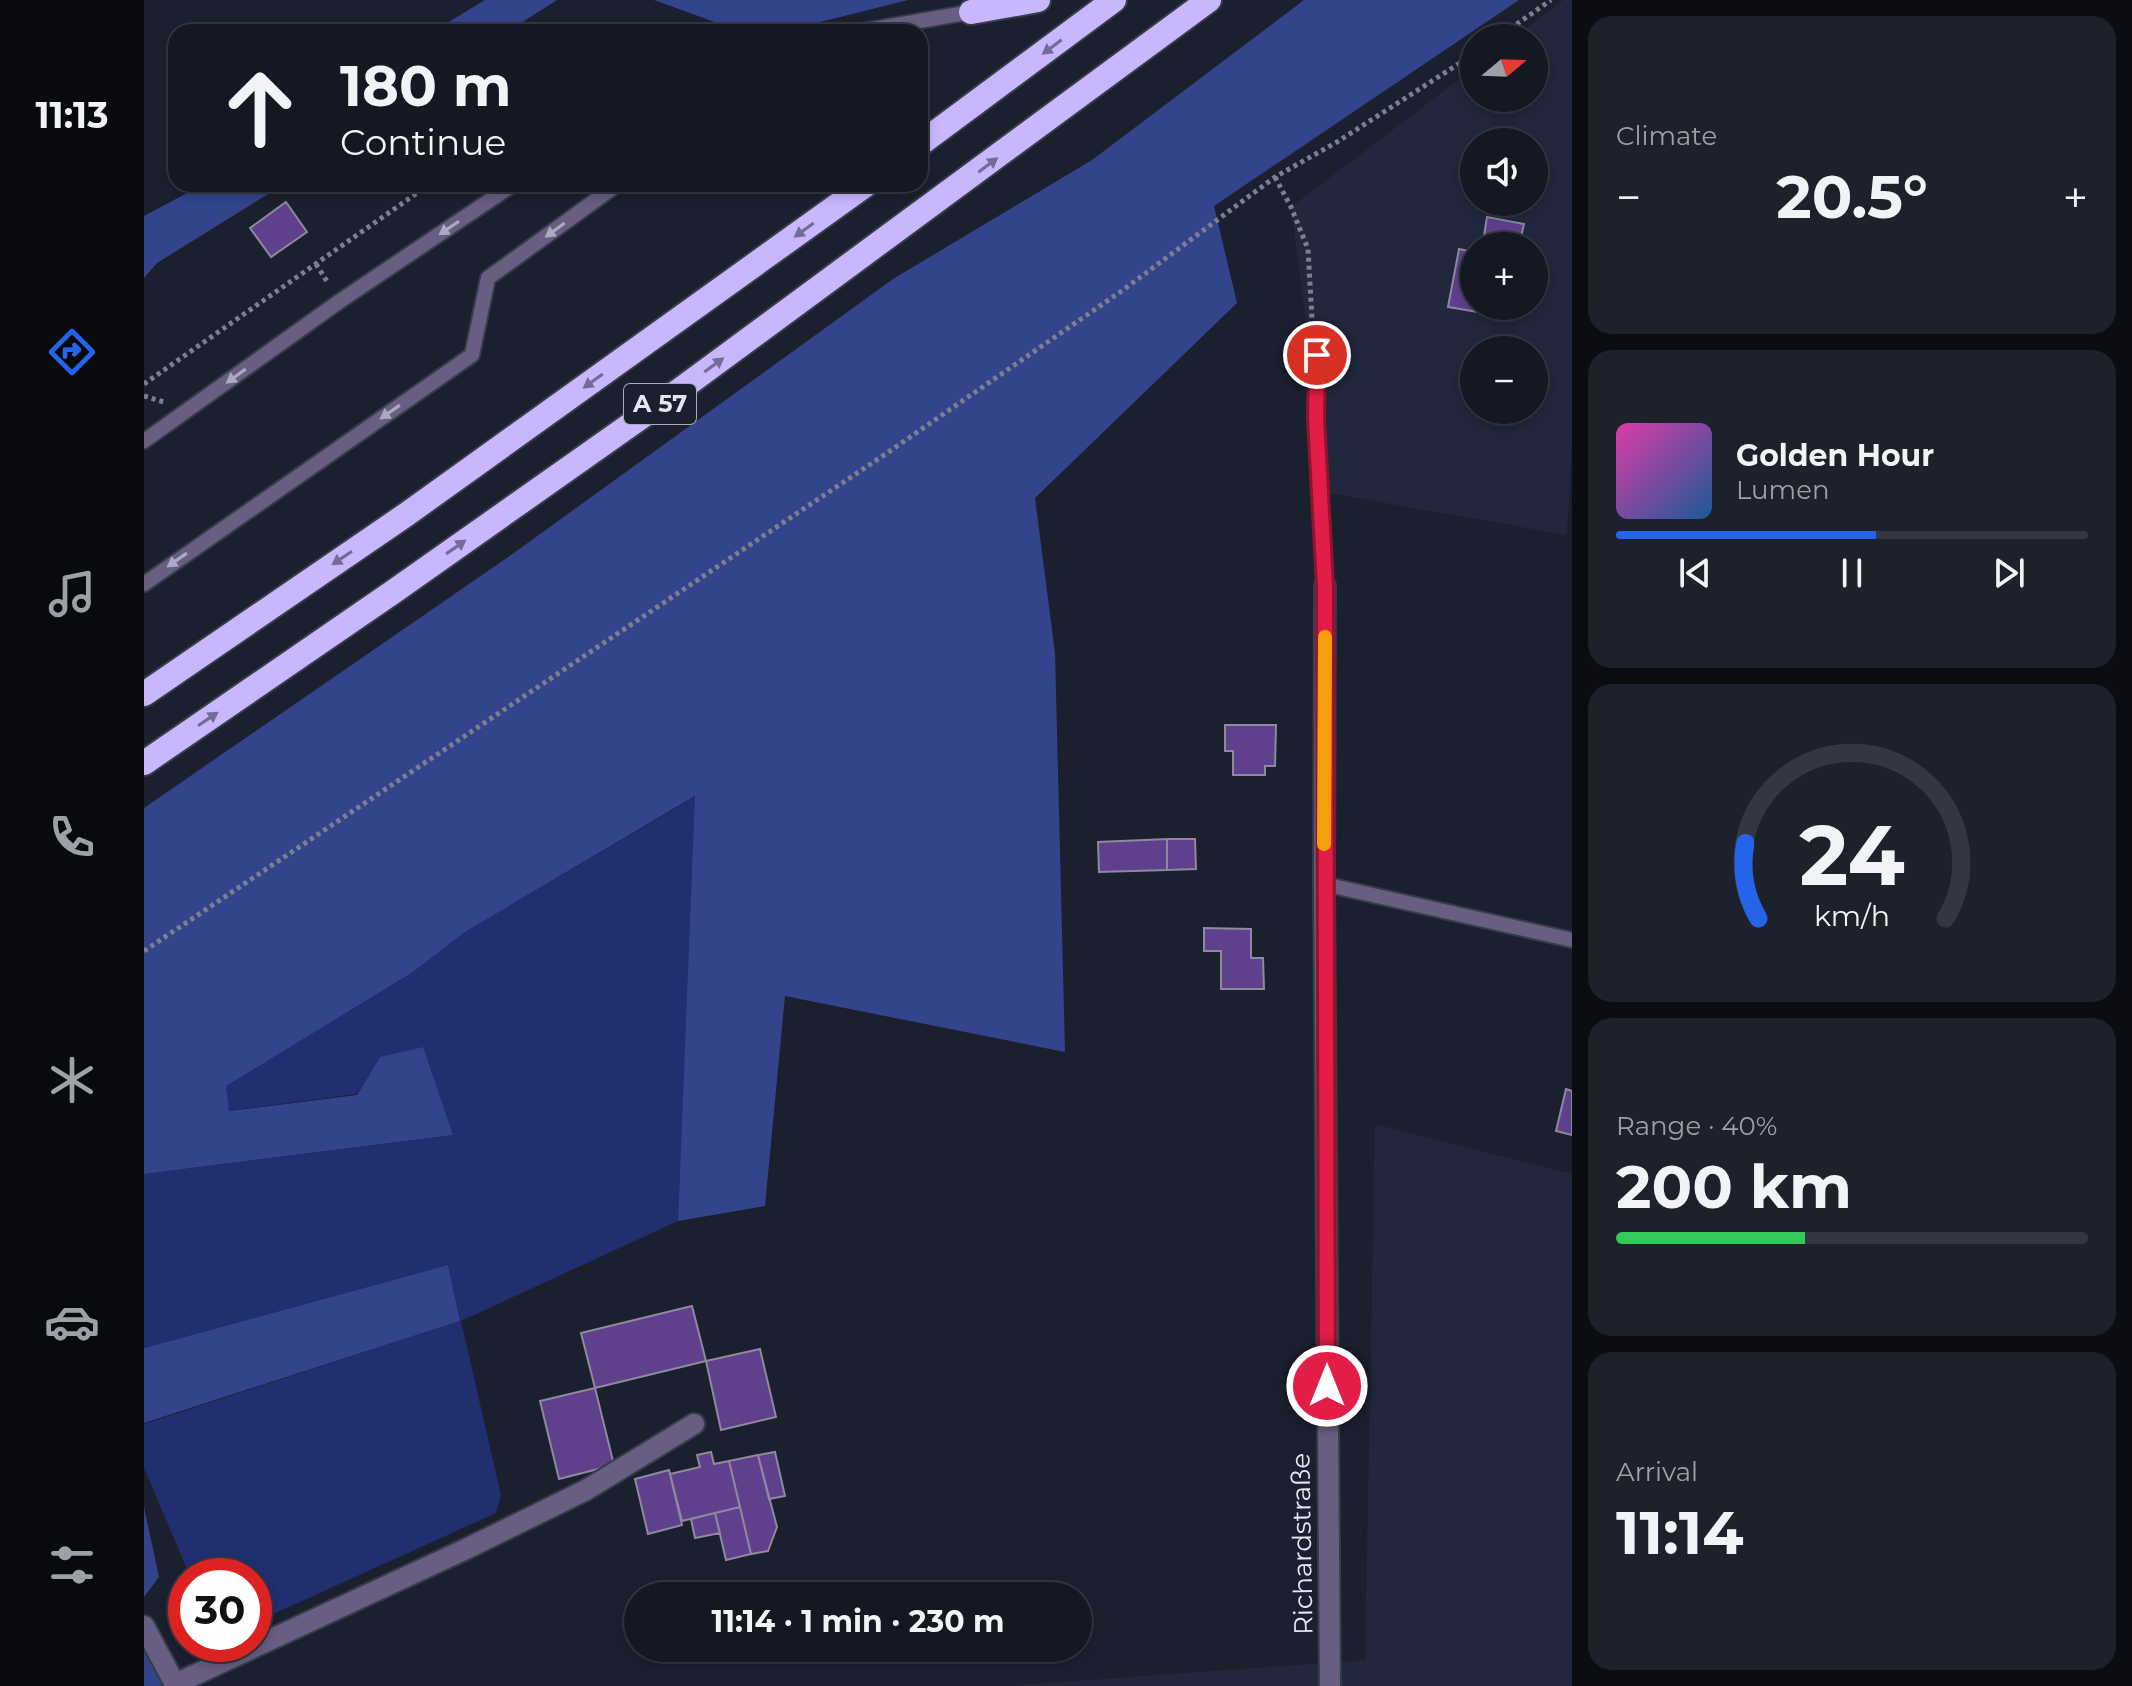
<!DOCTYPE html>
<html lang="en">
<head>
<meta charset="utf-8">
<style>
  body { margin:0; font-family:Montserrat,sans-serif; background:#1d212b; color:#f1f3f6; height:100vh; display:flex; flex-direction:column; font-size:30px; white-space:nowrap }
  * { box-sizing:border-box; margin:0 }
  p { font-size:26px; color:#9da0a6 }
  .icon { flex:none; width:44px; height:44px; fill:none; stroke:currentColor; stroke-width:2; stroke-linecap:round; stroke-linejoin:round }
  .map { position:relative; flex:1; overflow:hidden }
  .panel { display:flex; flex-direction:column; gap:16px; padding:16px; background:#0b0d13; width:560px }
  .panel>* { flex:none }
  .guide { position:absolute; left:24px; top:24px; width:760px; height:168px; border-radius:24px; box-shadow:0 4px 12px #0003,0 0 0 2px #333741; background:#141823; color:#f1f3f6; overflow:hidden }
  .needle { width:52px; rotate:71deg }
  .tools { position:absolute; left:1316px; top:24px; display:grid; gap:16px }
  .tools a { display:grid; place-items:center; width:88px; height:88px; border-radius:50%; background:#141823; box-shadow:0 4px 12px #0003,0 0 0 2px #333741; font-size:40px }
  .speed { position:absolute; left:24px; top:1558px; display:flex; gap:16px; font-size:40px; font-weight:700; text-align:center }
  .speed>* { display:grid; place-content:center; width:104px; height:104px; border-radius:50%; background:#141823; box-shadow:0 4px 12px #0003,0 0 0 2px #333741; line-height:1 }
  .speed .limit { border:12px solid #d22; background:#fff; color:#111 }
  .pin { position:absolute; display:grid; place-items:center; width:68px; height:68px; color:#fff; margin:-34px; border:4px solid #fff; border-radius:50%; box-shadow:0 2px 8px #0007 }
  .me { position:absolute; width:88px; margin:-44px; rotate:0deg; stroke-linejoin:round; filter:drop-shadow(0 0 6px #0008) }
  .turn { display:flex; align-items:center; gap:28px; height:168px; padding:0 40px; font-size:36px }
  .turn .icon { width:104px; height:104px; stroke-width:2.5 }
  .turn b { display:block; font-size:56px; line-height:68px }
  .big { font-size:60px; font-weight:700; line-height:1.1 }
  .panel .card { flex:1; display:flex; flex-direction:column; justify-content:center; gap:12px; min-width:0; padding:0 28px; border-radius:24px; background:#1d212b }
  .panel .dial { align-items:center; gap:0 }
  .dial svg { height:208px; overflow:visible; fill:none; stroke:#333741; stroke-width:7; stroke-linecap:round; text-anchor:middle }
  .dial text { fill:#f1f3f6; stroke:none }
  .song { display:flex; align-items:center; gap:24px }
  .cover { width:96px; height:96px; border-radius:12px; background:linear-gradient(135deg,hsl(320 70% 55%),hsl(210 70% 35%)) }
  .played { height:8px; border-radius:4px; background:linear-gradient(90deg,#2563eb 55%,#333741 55%) }
  .keys { display:flex; justify-content:space-around; direction:ltr }
  .heat { display:flex; justify-content:space-between; align-items:center; font-size:44px; direction:ltr }
  .charge { height:12px; border-radius:6px; background:linear-gradient(90deg,#34c759 40%,#333741 0) }
  .trip { position:absolute; left:480px; top:1582px; width:468px; height:80px; border-radius:40px; background:#141823; box-shadow:0 4px 12px #0003,0 0 0 2px #333741; font-weight:700; line-height:80px; text-align:center }
  main { display:flex; flex:1; min-height:0 }
  .tabs { display:flex; flex-direction:column; width:144px; justify-content:space-around; align-items:center; background:#080a0e; color:#9da0a6 }
  .tabs .icon { width:56px; height:56px }
  .tabs .active { color:#2563eb }
  .tabs b { font-size:36px; color:#f1f3f6 }
  .map>svg:first-child { display:block }
  .built { fill:#21273c; fill-rule:evenodd }
  .green { fill:#212e6f }
  .forest { fill:#33448d }
  .building { fill:#5e408d; stroke:#8e899c; stroke-width:2 }
  .lines { fill:none; stroke-linecap:round; stroke-linejoin:round }
  .service-casing { stroke:#373c4a; stroke-width:18 }
  .minor-casing { stroke:#373c4a; stroke-width:24 }
  .motorway-casing { stroke:#373c4a; stroke-width:28 }
  .path { stroke:#7b808d; stroke-width:5; stroke-dasharray:4 4; stroke-linecap:butt }
  .service { stroke:#675e81; stroke-width:14 }
  .minor { stroke:#675e81; stroke-width:20 }
  .motorway { stroke:#c8b7fd; stroke-width:24 }
  .oneway { fill:#726c96 }
  .oneway2 { fill:#acaac0 }
  .route-casing { stroke:#92132f; stroke-width:20 }
  .route { stroke:#e11d48; stroke-width:14 }
  .slow { stroke:#f59e0b; stroke-width:14 }
  .labels { text-anchor:middle; stroke-width:8; stroke-linejoin:round; paint-order:stroke }
  .shield { fill:#1b202f; stroke:#a8acb8; stroke-width:2 }
  .shield-label { font-size:24px; font-weight:bold; fill:#e4e8f3 }
  .street-label { font-size:26px; fill:#e4e8f3; stroke:#1b202f }
</style>
</head>
<body>
<main>
<nav class="tabs">
<b>11:13</b>
<svg class="icon active" aria-label="directions" viewBox="0 0 24 24"><path d="M12 3l9 9-9 9-9-9zM9 14v-3h6M13 9l2 2-2 2"/></svg>
<svg class="icon" aria-label="music" viewBox="0 0 24 24"><path d="M9 18V5l10-2v13"/><circle cx="6" cy="18" r="3"/><circle cx="16" cy="16" r="3"/></svg>
<svg class="icon" aria-label="phone" viewBox="0 0 24 24"><path d="M5 4h4l2 5-3 2q2 4 5 5l2-3 5 2v4C11 20 4 13 5 4z"/></svg>
<svg class="icon" aria-label="climate" viewBox="0 0 24 24"><path d="M12 3v18M4 7l16 10M4 17L20 7"/></svg>
<svg class="icon" aria-label="car" viewBox="0 0 24 24"><path d="M5 17H2v-5l4-1 3-4h7l3 4 3 1v5h-3M9 17h6M6 11h13"/><circle cx="7" cy="17" r="2"/><circle cx="17" cy="17" r="2"/></svg>
<svg class="icon" aria-label="filters" viewBox="0 0 24 24"><path d="M4 7h16M4 17h16"/><circle cx="9" cy="7" r="2"/><circle cx="15" cy="17" r="2"/></svg>
</nav>
<div class="map">
<svg width="1428" height="1686" viewBox="0 0 1428 1686">
  <rect width="100%" height="100%" fill="#1b202f"/>
  <path class="built" d="M1419,0H1428V444L1423,535L1184,493L1147,207L1330,68V98H1390V38H1369ZM1330,142H1390V202H1330ZM1330,246H1390V306H1330ZM1330,350H1390V410H1330Z
    M1231,1124L1428,1174V1686H863L1221,1660Z"/>
  <path class="green" d="M552,796L534,1221L317,1321L357,1495L352,1513L123,1617H110V1576H46L0,1468V1424L316,1321L304,1265L0,1348V1174L309,1135L236,1057L213,1094L84,1111L82,1085L269,972L321,932Z"/>
  <path class="forest" d="M341,0H413L363,32H288Z
    M510,0H764L668,24H576Z
    M1160,0H1375L1070,206L1093,303L891,498L911,653L921,1052L641,996L621,1206L534,1221L551,796L321,932L269,972L82,1086L85,1111L213,1095L236,1057L279,1047L309,1135L0,1174V808L367,555L749,279L948,160Z
    M60,184H140L13,263L0,278V216Z
    M304,1265L316,1321L0,1423V1348Z
    M0,1507L15,1577L0,1597Z
    M0,1647L22,1686H0Z"/>
  <path class="building" d="M142,202L163,232L127,257L106,228Z
    M1343,217L1380,224L1375,246H1357L1358,239L1340,236Z
    M1315,249L1330,252V306H1342L1340,313L1304,307Z
    M1081,725H1132L1131,766H1121V775H1089V751H1081Z
    M1023,839V870L955,872L954,842Z
    M1023,839H1051L1052,869L1023,870Z
    M1060,928L1107,929V958H1119L1120,989H1077V951H1060Z
    M1422,1089L1428,1091V1135L1412,1131Z
    M548,1306L562,1361L451,1388L437,1333Z
    M616,1349L632,1417L577,1430L562,1361Z
    M451,1388L470,1465L415,1479L396,1401Z
    M567,1452L570,1464L585,1461L596,1507L538,1521L526,1474L556,1467L553,1455Z
    M631,1452L641,1496L625,1499L614,1455Z
    M614,1455L633,1527L624,1551L607,1554L585,1461Z
    M525,1470L538,1525L504,1534L491,1479Z
    M596,1507L607,1554L582,1560L571,1513Z
    M571,1513L576,1533L551,1538L547,1519Z"/>
  <g class="lines">
    <g class="service-casing">
      <path id="service" d="M712,32L827,12
        M1173,355L1172,418L1181,586
        M0,441L196,301L370,184
        M0,584L328,355L344,278L474,184
        M1180,884L1428,940"/>
    </g>
    <g class="minor-casing">
      <path id="minor" d="M1181,586L1180,884L1186,1686
        M0,1626L32,1686
        M31,1684L322,1549L442,1490L550,1424"/>
    </g>
    <g class="motorway-casing">
      <path id="motorway" d="M827,12L894,0
        M776,144L970,0
        M0,694L263,514L723,184
        M0,763L249,592L537,389L1065,0"/>
    </g>
    <path class="path" d="M440,28L453,32
      M1353,38L1407,0
      M1131,177L1147,207L1164,249L1169,336
      M172,264L184,283
      M0,384L286,184
      M0,396L20,402
      M0,951L743,453L979,290L1131,177L1193,142L1330,54"/>
    <use href="#service" class="service"/>
    <use href="#minor" class="minor"/>
    <use href="#motorway" class="motorway"/>
  </g>
  <defs><path id="oneway-solid" d="M-6-.8H1V-3.2L6.5 0L1 3.2V.8H-6Z" transform="scale(2)"/></defs>
  <g class="oneway">
    <use href="#oneway-solid" transform="translate(908 47) rotate(143)"/>
    <use href="#oneway-solid" transform="translate(844 165) rotate(-37)"/>
    <use href="#oneway-solid" transform="translate(660 230) rotate(144)"/>
    <use href="#oneway-solid" transform="translate(570 365) rotate(-36)"/>
    <use href="#oneway-solid" transform="translate(449 381) rotate(144)"/>
    <use href="#oneway-solid" transform="translate(312 547) rotate(-35)"/>
    <use href="#oneway-solid" transform="translate(198 558) rotate(146)"/>
    <use href="#oneway-solid" transform="translate(64 719) rotate(-34)"/>
  </g>
  <g class="oneway2">
    <use href="#oneway-solid" transform="translate(305 228) rotate(146)"/>
    <use href="#oneway-solid" transform="translate(411 230) rotate(144)"/>
    <use href="#oneway-solid" transform="translate(92 376) rotate(144)"/>
    <use href="#oneway-solid" transform="translate(246 412) rotate(145)"/>
    <use href="#oneway-solid" transform="translate(33 560) rotate(145)"/>
  </g>
  <g class="lines">
    <g class="route-casing">
      <path id="route" d="M1173,355L1172,418L1181,586L1183,1386"/>
    </g>
    <use href="#route" class="route"/>
    <path class="slow" d="M1180,844L1181,637"/>
  </g>
  <g class="labels">
    <rect class="shield" x="480" y="384" width="72" height="40" rx="6"/>
    <g class="shield-label">
      <text x="516" y="412">A 57</text>
    </g>
    <g class="street-label">
      <text transform="translate(1158 1544) rotate(-91)" y="9">Richardstraße</text>
    </g>
  </g>
</svg>
<div class="tools">
<a><svg class="needle" viewBox="-14 -14 28 28"><path d="M0-13l5 13h-10z" fill="#e53935"/><path d="M0 13l5-13h-10z" fill="#9da0a6"/></svg></a>
<a><svg class="icon" aria-label="sound" viewBox="0 0 24 24"><path d="M4 9h4l5-4v14l-5-4H4zM17 9q2 3 0 6"/></svg></a>
<a>+</a>
<a>−</a>
</div>
<div class="speed"><div class="limit">30</div></div>
<div class="pin" style="left:1173px;top:355px;background:#d93025"><svg class="icon" aria-label="arrive" viewBox="0 0 24 24"><path d="M6 21V4h12l-3 4 3 4H6"/></svg></div>
<svg class="me" style="left:1183px;top:1386px" viewBox="-20 -20 40 40"><circle r="17" fill="#e11d48" stroke="#fff" stroke-width="3"/><path d="M0-11L8 9 0 5-8 9z" fill="#fff"/></svg>
<div class="trip">11:14 · 1 min · 230 m</div>
<div class="guide">
<div class="turn"><svg class="icon" aria-label="ahead" viewBox="0 0 24 24"><path d="M12 20V5M6 11l6-6 6 6"/></svg><div><b>180 m</b>Continue</div></div>
</div>
</div>
<section class="panel">
<div class="card"><p>Climate</p>
<div class="heat"><a>−</a><b class="big">20.5°</b><a>+</a></div>
</div>
<div class="card">
<div class="song"><i class="cover"></i><div><b>Golden Hour</b><p>Lumen</p></div></div>
<div class="played"></div>
<div class="keys"><svg class="icon" aria-label="previous" viewBox="0 0 24 24"><path d="M18 5L8 12l10 7zM5 5v14"/></svg><svg class="icon" aria-label="pause" viewBox="0 0 24 24"><path d="M8 5v14M16 5v14"/></svg><svg class="icon" aria-label="next" viewBox="0 0 24 24"><path d="M6 5l10 7-10 7zM19 5v14"/></svg></div>
</div>
<div class="card dial"><svg viewBox="0 0 100 80">
<path d="M14 69A42 42 0 1 1 86 69"/>
<path d="M14 69A42 42 0 0 1 9 40" stroke="#2563eb"/>
<text x="50" y="56" font-size="32" font-weight="700">24</text>
<text x="50" y="72" font-size="11">km/h</text>
</svg></div>
<div class="card"><p>Range · 40%</p><b class="big">200 km</b><div class="charge"></div></div>
<div class="card"><p>Arrival</p><b class="big">11:14</b></div>
</section>
</main>
</body>
</html>
